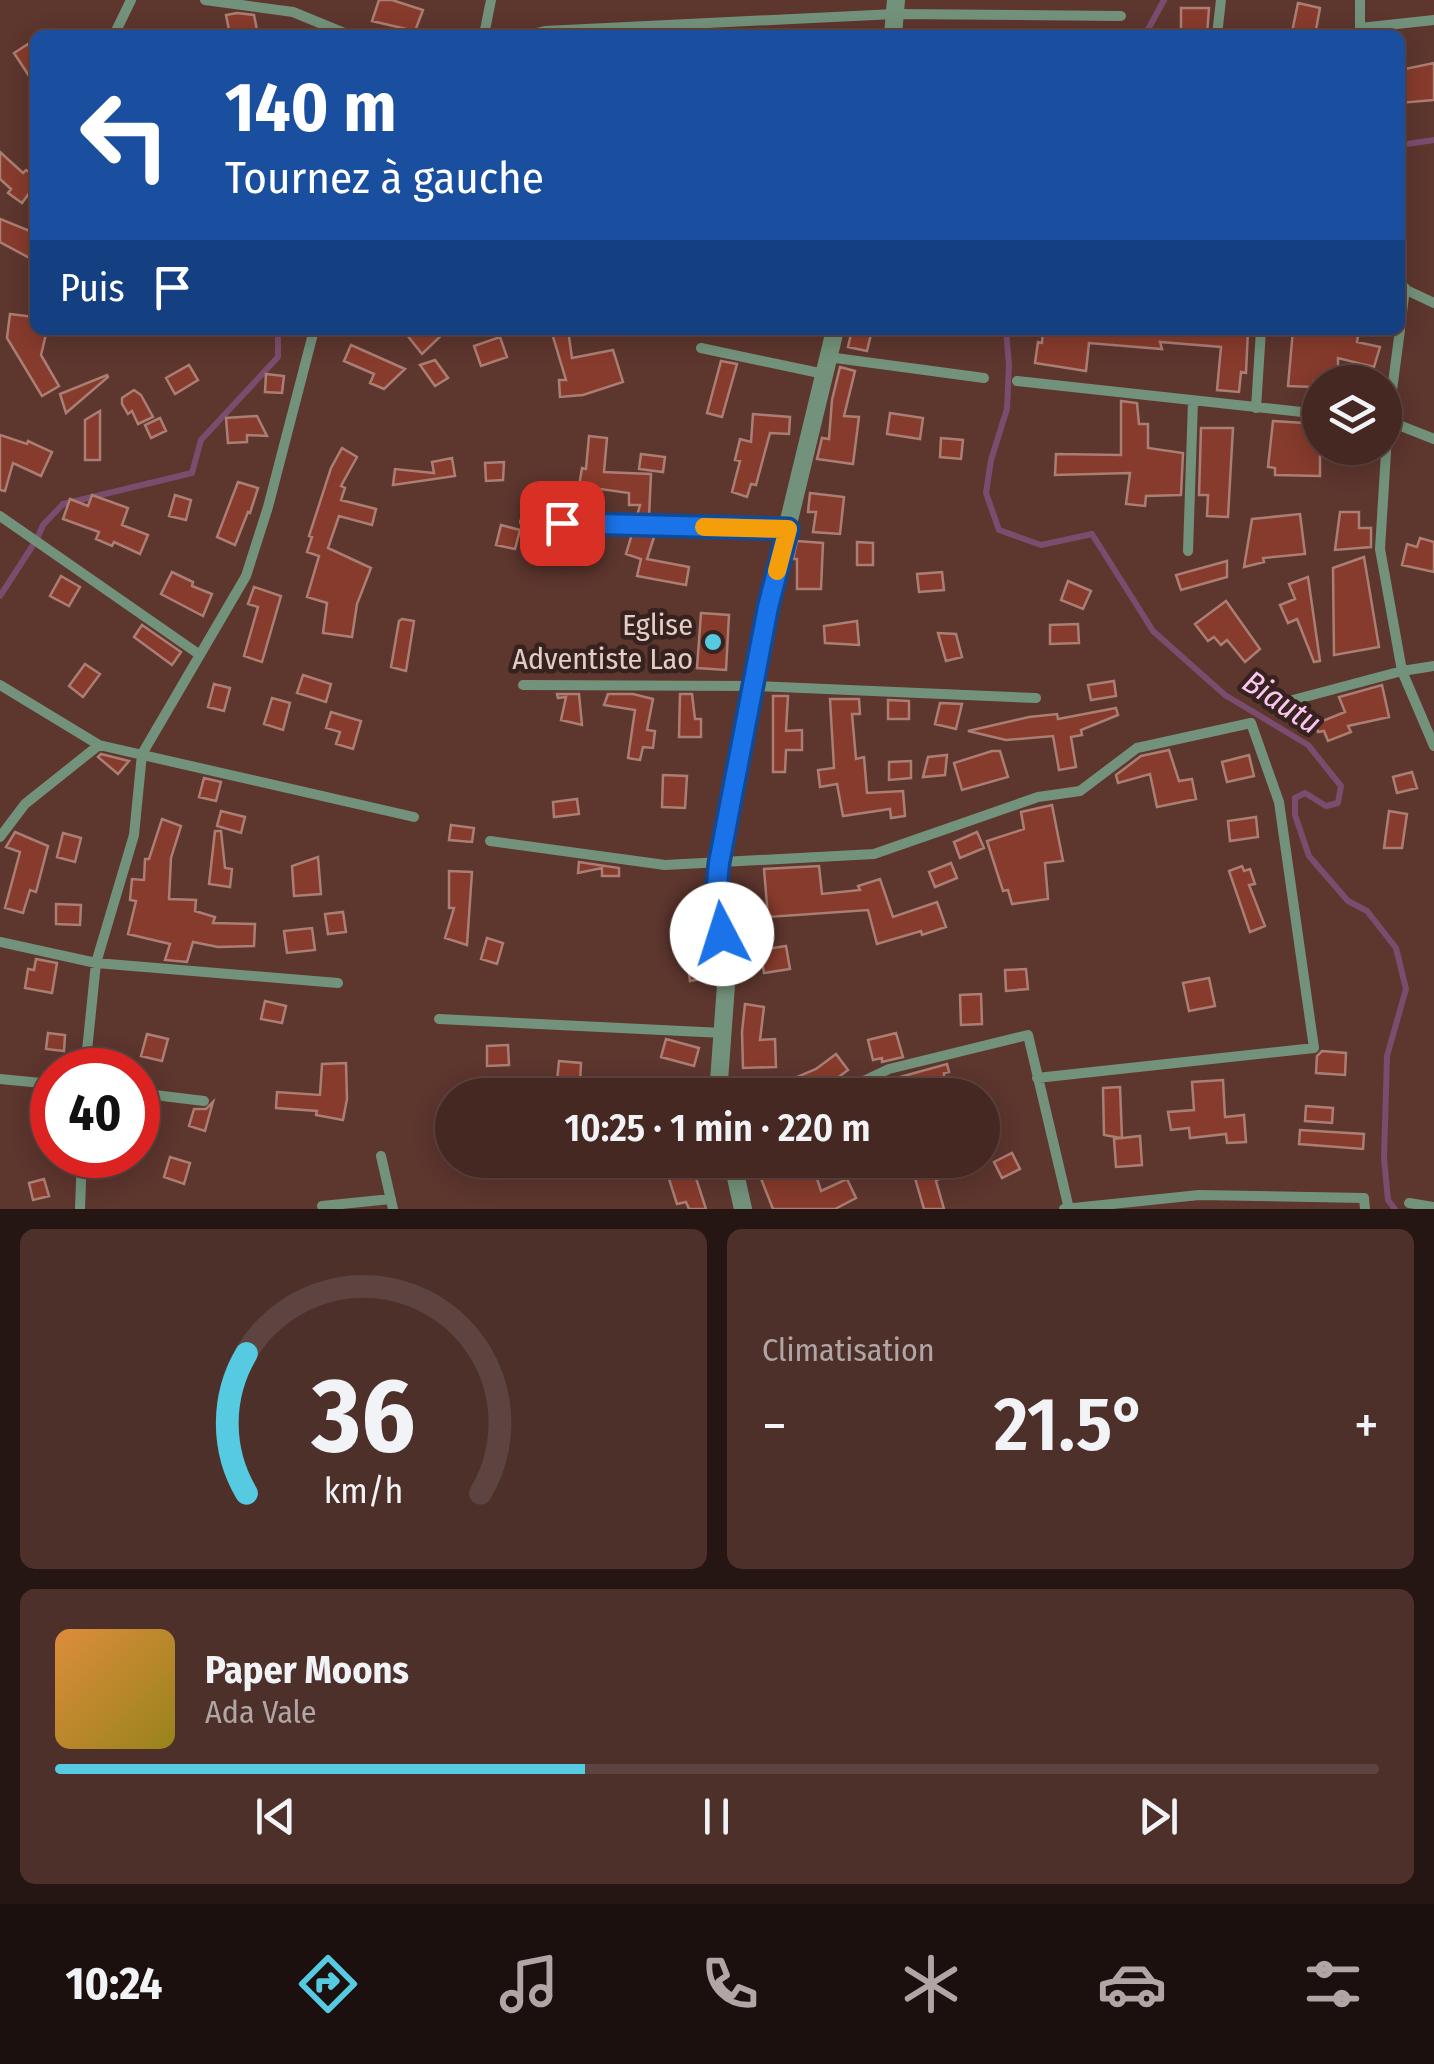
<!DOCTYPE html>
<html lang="fr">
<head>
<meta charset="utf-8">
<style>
  body { margin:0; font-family:"Fira Sans Condensed",sans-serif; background:#4d302a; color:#f1f3f6; height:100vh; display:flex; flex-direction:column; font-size:38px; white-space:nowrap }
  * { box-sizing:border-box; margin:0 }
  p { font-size:32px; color:#b0a6a5 }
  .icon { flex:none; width:55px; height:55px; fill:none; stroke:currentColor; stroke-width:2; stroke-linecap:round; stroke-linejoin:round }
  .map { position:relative; height:1209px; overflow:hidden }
  .panel { display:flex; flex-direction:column; gap:20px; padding:20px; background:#261613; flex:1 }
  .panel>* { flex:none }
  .hud { position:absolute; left:30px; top:30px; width:1375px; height:305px; border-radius:15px; box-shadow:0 5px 25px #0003,0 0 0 2px #5e4440; background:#1a4fa0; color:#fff; overflow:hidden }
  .fabs { position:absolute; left:1302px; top:365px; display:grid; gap:20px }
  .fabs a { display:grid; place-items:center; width:100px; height:100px; border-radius:50%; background:#462822; box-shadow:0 5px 25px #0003,0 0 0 2px #5e4440; font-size:50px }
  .speed { position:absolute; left:30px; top:1048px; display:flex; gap:20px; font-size:50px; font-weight:700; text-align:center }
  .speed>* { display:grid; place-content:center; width:130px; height:130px; border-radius:50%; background:#462822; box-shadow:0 5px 25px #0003,0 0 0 2px #5e4440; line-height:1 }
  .speed .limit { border:15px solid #d22; background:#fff; color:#111 }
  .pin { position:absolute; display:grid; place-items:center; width:85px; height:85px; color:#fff; margin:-42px; border-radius:20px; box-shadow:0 5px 15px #0006 }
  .me { position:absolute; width:110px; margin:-55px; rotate:355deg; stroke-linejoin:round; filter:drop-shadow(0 0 8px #0008) }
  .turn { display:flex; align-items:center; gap:35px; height:210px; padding:0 30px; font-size:45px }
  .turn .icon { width:130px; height:130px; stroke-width:2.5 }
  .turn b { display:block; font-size:70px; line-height:85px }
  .then { display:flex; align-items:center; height:95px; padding:0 30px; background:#0003; gap:20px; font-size:38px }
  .big { font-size:75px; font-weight:600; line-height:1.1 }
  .panel .card { flex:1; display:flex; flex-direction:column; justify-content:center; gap:15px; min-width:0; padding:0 35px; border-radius:15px; background:#4d302a }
  .panel .dial { align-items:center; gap:0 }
  .dial svg { height:260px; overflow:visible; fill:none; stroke:#5e4440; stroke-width:7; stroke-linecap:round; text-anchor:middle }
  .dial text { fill:#f1f3f6; stroke:none }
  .song { display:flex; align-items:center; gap:30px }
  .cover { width:120px; height:120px; border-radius:15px; background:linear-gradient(135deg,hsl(30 70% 55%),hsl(50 70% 35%)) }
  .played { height:10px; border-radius:5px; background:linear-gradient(90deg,#55cae0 40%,#5e4440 40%) }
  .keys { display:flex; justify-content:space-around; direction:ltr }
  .heat { display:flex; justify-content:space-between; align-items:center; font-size:55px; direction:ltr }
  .panel .tiles { flex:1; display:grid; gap:20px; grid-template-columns:1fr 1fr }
  .card:last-child { grid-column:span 2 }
  .trip { position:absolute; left:435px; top:1078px; width:565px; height:100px; border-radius:50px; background:#462822; box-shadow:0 5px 25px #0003,0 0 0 2px #5e4440; font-weight:600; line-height:100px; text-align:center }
  .menu { display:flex; height:160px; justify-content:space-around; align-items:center; background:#1c100e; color:#b0a6a5 }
  .menu .icon { width:70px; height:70px }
  .menu .current { color:#55cae0 }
  .menu b { font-size:45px; color:#f1f3f6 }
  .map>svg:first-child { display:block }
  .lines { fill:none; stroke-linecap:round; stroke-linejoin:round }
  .stream { stroke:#7c4c6e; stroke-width:6 }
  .building { fill:#873b2c; stroke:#ab7e74; stroke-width:2.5 }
  .minor { stroke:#73927b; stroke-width:10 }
  .tertiary { stroke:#73927b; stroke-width:18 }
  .route-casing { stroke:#114b97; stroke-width:25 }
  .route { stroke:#1a73e8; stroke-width:18 }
  .slow { stroke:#f59e0b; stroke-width:18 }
  .poi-dot { fill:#55cae0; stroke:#36231f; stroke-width:4 }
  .labels { text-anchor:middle; stroke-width:9; stroke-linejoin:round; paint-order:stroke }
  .poi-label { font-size:30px; fill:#e6ccc7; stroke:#36231f; text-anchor:end }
  .water-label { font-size:32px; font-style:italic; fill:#fbc6f2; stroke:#36231f }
</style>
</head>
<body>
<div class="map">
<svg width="1434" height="1209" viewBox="0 0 1434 1209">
  <rect width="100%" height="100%" fill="#5d362e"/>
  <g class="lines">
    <path class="stream" d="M1145,35L1164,0
      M1400,145L1434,140
      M1006,330L1009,365L1007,409L991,460L986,493L999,530L1041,545L1092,534L1153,631L1225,695L1308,745L1341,786L1338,803L1326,806L1305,793L1295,798V815L1309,856L1348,901L1367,911L1396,948L1406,989L1387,1056L1384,1158L1388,1200L1395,1209
      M0,596L37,539L43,525L63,504L192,473L201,440L278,357V330"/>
  </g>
  <path class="building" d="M379,0H392L423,10L415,31L372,21Z
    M1298,3L1320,8L1315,35L1292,32Z
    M1181,8H1209L1207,35H1181Z
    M237,13L254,15L258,35H230L226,15Z
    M28,44L35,56V85L14,53Z
    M1434,63V100L1400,103V70Z
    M0,152L23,173L26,170L35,176V185L22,203L8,193L11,189L0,179Z
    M0,219L35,233V261L0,242Z
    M10,314L35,317V330H47L41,355L59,386L42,396L7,338Z
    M403,330H447L422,354Z
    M551,330H568L572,358L613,350L623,382L583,395L560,397L559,380H566Z
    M852,330H872L867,351L848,347Z
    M1043,330H1248L1246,373L1241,372L1239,392L1217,390L1221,347L1160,342L1162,349L1089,343L1086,371L1035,363L1038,342L1042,343Z
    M1293,330H1359L1357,342L1380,347L1374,367L1338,358V382L1314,381V387L1288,386Z
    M500,337L507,357L481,366L474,346Z
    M351,345L405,369L384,389L370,383L374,374L344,361Z
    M435,360L448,378L435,386L420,365Z
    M721,361L737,364L722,417L707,413Z
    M189,365L198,380L175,394L166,378Z
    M840,367L855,371L844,416L859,417L853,464L817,459L822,438L829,439L832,400Z
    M266,374L284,376L282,393L265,392Z
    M107,375L108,377L66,413L60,394Z
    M134,390L141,395L153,417L138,424L132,411L128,414L122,404V398Z
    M1121,401L1137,403L1139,424H1148V448L1183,453L1181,495L1146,496L1145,506L1126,504L1130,473L1055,475L1056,454L1121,455Z
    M100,411V460H85V420Z
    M890,413L923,418L920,439L887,434Z
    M753,414L790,417L789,434L770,433L756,485L751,484L747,497L732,492L740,461L735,460L740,439L751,442Z
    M257,416L267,436L247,435V442L228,443L226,418Z
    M160,418L166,431L151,438L145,425Z
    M1273,421L1320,424V476L1275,475V468L1268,467Z
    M1201,428H1233L1228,517L1207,516L1208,495H1199Z
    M0,435L27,444L28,441L52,452L41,476L13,463L5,491L0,490Z
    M589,436L607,438L604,472L651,474L649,517L637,516L640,505H629V493L579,486L582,468L586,469Z
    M941,438L963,440L961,459L940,457Z
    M342,448L357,457L341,486L345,488L341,500L376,509L372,525L339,516L328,548L371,568L357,604L352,637L323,633L327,603L307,597L319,556L307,552L312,537L309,536L331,468Z
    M641,454L665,457L663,472L639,469Z
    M452,458L455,476L393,485L395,469L434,473L432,462Z
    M504,462L503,480L486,481L485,463Z
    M238,482L258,488L250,513L248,512L235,545L217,537Z
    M810,493L844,497L840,534L813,532L816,512H808Z
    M92,495L128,508L122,525L148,535L140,554L114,542L112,546L96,539L99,532L63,519L70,499L88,506Z
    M175,495L191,500L186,520L169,516Z
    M1340,512H1359V528H1371V547L1335,550Z
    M1300,514L1305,554L1263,558L1264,562L1244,567L1252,519Z
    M501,525L520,530L515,549L496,545Z
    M555,532H583L579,551L553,546Z
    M632,534H655L647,559L689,567L686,585L637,576L641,559L626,554Z
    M1420,538L1434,542V572L1402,565L1407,544L1417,547Z
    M797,541L823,543L821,589H797V559H793Z
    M857,542L873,543V565H857Z
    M1364,557L1379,647L1334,655L1333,568Z
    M1227,561V577L1181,590L1176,575Z
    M172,572L193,582L192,586L212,594L203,616L161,594Z
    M942,572L944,590L919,592L917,574Z
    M61,576L80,587L69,606L50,596Z
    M1308,577L1320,661L1314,662L1297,619L1288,623L1280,605L1295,599L1289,584Z
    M1068,581L1091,591L1083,609L1061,600Z
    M254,587L281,596L262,662L244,656L258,607L248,604Z
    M1226,601L1260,649L1245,662L1227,640L1221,645L1214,637L1208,641L1195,624Z
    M701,613L729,615L726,670L697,668Z
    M402,619L414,621L406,671L391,667L399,621Z
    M857,621L859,645L825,643L824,626Z
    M1078,624L1079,643L1050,644V625Z
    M142,625L181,652L172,665L134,637Z
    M938,633L956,634L962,657L946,661Z
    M85,664L100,674L83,697L69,686Z
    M303,675L331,684L326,702L297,693Z
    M1114,681L1116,696L1091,700L1088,685Z
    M214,684L230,688L224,711L208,707Z
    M1382,685L1389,717L1348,726L1351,732L1328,741L1324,731L1318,732L1315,724L1345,712L1339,697Z
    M557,694H579L582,725L561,720L566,697L558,698Z
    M608,694H633L653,699L647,730L655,731L653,748L643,747L640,760L628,758L635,710L604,705Z
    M680,694H692L695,719H701V737H679Z
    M773,696H788L786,731L802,730V750H786L785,772H773Z
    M272,698L290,703L283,730L264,724Z
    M830,699H859L860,714H852L856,759L864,757L867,793L903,791L905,816L891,818L890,809L843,816L837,784L820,787L818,770L834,768Z
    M888,700L909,701V719H888Z
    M940,703L962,704L956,729L935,724Z
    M1116,708L1118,715L1081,730L1082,735L1071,737L1076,767L1059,770L1053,736L1006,740L968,731L1029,717L1057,714L1058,719Z
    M331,712L361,721L353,749L336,744L340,732L326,728Z
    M1169,750L1179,781L1192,779L1196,799L1157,807L1150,774L1118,783L1116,775L1141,756Z
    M992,751H1000L1008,777L962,790L954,763Z
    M101,754L129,761L118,774L98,757Z
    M947,755L945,775L923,777L928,757Z
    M1249,755L1254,776L1227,782L1222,762Z
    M911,761V778L889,780V762Z
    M1412,772L1417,788L1397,793L1393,777Z
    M663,775L687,776L685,808L662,807Z
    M204,778L221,782L216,801L199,797Z
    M577,799L579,814L554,817L553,802Z
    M1052,805L1063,861L1045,863L1048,899L1012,904L1008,890L1003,891L987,841L1024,829L1021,812Z
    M221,811L245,817L241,833L217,826Z
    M1389,811L1407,814L1402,848H1384Z
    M1256,817L1258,837L1230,841L1228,821Z
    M162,819L181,826L171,858L169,899L196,900L195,911L215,917L213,923L255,924L254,946L218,947L193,942L187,962L165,960L170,944L128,934L136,901L130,900L132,879L144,880L145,859H149Z
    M451,825L474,828L472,842L449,840Z
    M215,831H221L225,868L232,869L230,887L209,884Z
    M15,832L48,846L36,892L30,890L23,913L5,908L20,852L6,847Z
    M977,832L984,848L960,858L954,842Z
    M63,833L81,838L75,862L57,857Z
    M318,857L321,894L294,896L292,866Z
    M579,862L619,868V876H602V868L578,873Z
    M951,863L957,878L935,887L929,872Z
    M819,866L822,894L860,890L858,886L880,879L893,917L937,902L946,927L922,935L921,931L877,944L868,910L768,917L764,869Z
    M1242,866L1244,871L1250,869L1255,884L1249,885L1265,926L1250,932L1229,871Z
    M449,871L472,872L467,945L445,938L454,908H449Z
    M56,904L81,905L80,925L56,924Z
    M343,912L346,932L328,934L325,914Z
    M312,928L315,950L287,953L284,931Z
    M487,938L503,943L497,964L481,959Z
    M786,946L790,969L764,973L760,950Z
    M703,957L706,978L690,981L687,960Z
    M36,959L57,963L52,993L25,988L28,969L34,970Z
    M1026,969L1028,989L1006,991L1005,970Z
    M1209,978L1215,1006L1189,1011L1183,983Z
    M981,994L982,1024L961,1025L960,995Z
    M265,1001L286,1006L282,1023L261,1019Z
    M745,1004L764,1007L760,1040L775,1039L776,1067L743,1068L742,1032Z
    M48,1033L65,1035L64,1051L46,1049Z
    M896,1033L903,1057L882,1062V1058L873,1060L868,1040Z
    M147,1034L168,1039L162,1061L141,1056Z
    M666,1039L699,1048L694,1066L661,1057Z
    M508,1045L509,1065L487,1066V1046Z
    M1322,1051L1346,1053L1345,1075L1316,1073L1317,1056Z
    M836,1054L848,1070L824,1088L808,1095H755L816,1069Z
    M559,1061L581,1063L580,1083L557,1081Z
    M346,1063L347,1099L343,1120L316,1115L317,1111L276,1108L277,1092L320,1095L322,1064Z
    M947,1064L949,1072L944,1073L945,1095H882V1082Z
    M1223,1080L1225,1117L1244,1115L1246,1142L1227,1143L1226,1134L1190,1138L1189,1128L1171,1130L1168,1112L1194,1110L1192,1082Z
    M1120,1087L1122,1138L1140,1136L1142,1165L1116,1167L1114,1139L1121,1138L1104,1135L1103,1088Z
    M213,1102L205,1131L189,1126L194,1109H206Z
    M1306,1106L1333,1108L1332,1123L1305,1121Z
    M1300,1130L1364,1134L1363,1149L1299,1144Z
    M1012,1153L1020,1169L1002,1178L994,1162Z
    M170,1157L190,1163L184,1184L164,1177Z
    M794,1160H811L821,1191L847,1179L856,1198L835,1209H773L758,1171Z
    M901,1160H966L936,1181L944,1209H924L914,1175L907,1178Z
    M694,1172L706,1209H689L686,1202L677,1204L669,1179Z
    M44,1179L49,1196L33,1200L29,1183Z"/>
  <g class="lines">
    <path class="minor" d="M205,0L293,12L349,35
      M1360,28L1434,20
      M1360,34V0
      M114,35L131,0
      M484,35L491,0
      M528,35L545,31L895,14L1121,16
      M1217,35L1221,0
      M1400,287L1434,303
      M1400,329L1405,288
      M1400,330L1388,420L1380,549L1402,671L1434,746
      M701,348L824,374
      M828,357L984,378
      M1017,381L1320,414
      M1256,408L1261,330
      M1386,420L1434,439
      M0,516L200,655
      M524,522L787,529
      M1188,551L1193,401
      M0,685L99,745L414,817
      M523,685L755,686L1036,698
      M1271,706L1402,671L1434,666
      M0,837L25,804L99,745
      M490,841L665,865L874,854L1038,797L1080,791L1137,748L1251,723L1279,802L1314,1048L1037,1078
      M0,942L96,963L338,983
      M439,1019L723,1033
      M85,1070L96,963L134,835L142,754L246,576L268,507L314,330
      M0,1079L52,1084
      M138,1093L204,1101
      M834,1095L889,1069L1028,1035L1069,1209
      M381,1156L393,1209
      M1409,1203L1434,1207
      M322,1206L391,1199
      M80,1209L82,1155
      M1064,1209L1199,1195L1364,1198L1365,1209"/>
    <path class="tertiary" d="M893,35L896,0
      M718,1095L727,971L716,896L719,863L768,607L835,330
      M732,1160L743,1209"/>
  </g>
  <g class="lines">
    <g class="route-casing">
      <path id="route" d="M562,523L788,529L768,607L719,863L716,896L722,934"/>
    </g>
    <use href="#route" class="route"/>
    <path class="slow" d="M704,527L788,529L777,571"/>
  </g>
  <circle class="poi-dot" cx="713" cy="642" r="10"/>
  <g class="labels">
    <g class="poi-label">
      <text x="693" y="635">Eglise<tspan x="693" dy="34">Adventiste Lao</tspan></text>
    </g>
    <g class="water-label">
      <text transform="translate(1282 702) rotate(34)" y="11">Biautu</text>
    </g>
  </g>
</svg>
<div class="fabs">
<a><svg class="icon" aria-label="layers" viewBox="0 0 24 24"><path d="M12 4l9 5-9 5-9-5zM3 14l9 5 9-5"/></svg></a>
</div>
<div class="speed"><div class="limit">40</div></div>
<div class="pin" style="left:562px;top:523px;background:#d93025"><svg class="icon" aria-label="arrive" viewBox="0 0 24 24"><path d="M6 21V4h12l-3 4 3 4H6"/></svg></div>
<svg class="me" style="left:722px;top:934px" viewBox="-20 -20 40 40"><circle r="19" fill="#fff"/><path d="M0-13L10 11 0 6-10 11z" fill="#1a73e8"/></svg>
<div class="trip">10:25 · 1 min · 220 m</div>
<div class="hud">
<div class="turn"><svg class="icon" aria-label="left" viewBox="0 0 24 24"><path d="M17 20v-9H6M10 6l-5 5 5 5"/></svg><div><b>140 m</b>Tournez à gauche</div></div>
<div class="then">Puis<svg class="icon" aria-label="arrive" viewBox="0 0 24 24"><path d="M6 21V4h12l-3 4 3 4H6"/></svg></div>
</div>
</div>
<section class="panel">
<div class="tiles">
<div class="card dial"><svg viewBox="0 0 100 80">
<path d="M14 69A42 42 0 1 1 86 69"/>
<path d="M14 69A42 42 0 0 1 14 26" stroke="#55cae0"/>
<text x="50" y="56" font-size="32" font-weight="700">36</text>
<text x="50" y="72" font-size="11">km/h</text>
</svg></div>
<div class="card"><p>Climatisation</p>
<div class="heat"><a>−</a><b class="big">21.5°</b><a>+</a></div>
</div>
<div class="card">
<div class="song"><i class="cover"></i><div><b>Paper Moons</b><p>Ada Vale</p></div></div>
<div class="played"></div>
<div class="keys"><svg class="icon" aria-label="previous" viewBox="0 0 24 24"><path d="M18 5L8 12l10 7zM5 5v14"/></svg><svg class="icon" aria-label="pause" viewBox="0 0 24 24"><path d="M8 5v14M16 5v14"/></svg><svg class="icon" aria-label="next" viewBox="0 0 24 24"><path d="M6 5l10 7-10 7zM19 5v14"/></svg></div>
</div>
</div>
</section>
<nav class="menu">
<b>10:24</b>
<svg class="icon current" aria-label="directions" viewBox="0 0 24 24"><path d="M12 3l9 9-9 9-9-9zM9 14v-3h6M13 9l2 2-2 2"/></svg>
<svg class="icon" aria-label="music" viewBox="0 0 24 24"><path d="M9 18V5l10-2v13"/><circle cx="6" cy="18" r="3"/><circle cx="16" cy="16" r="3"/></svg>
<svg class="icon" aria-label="phone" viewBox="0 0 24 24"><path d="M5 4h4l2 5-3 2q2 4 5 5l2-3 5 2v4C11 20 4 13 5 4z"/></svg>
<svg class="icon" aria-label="climate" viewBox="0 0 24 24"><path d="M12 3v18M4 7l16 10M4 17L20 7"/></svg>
<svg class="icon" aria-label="car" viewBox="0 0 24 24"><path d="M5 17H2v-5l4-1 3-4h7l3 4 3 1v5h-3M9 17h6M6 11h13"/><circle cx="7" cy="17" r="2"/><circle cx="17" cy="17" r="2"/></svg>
<svg class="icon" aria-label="filters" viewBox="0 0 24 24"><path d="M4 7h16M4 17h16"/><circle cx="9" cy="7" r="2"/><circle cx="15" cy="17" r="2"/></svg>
</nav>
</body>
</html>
